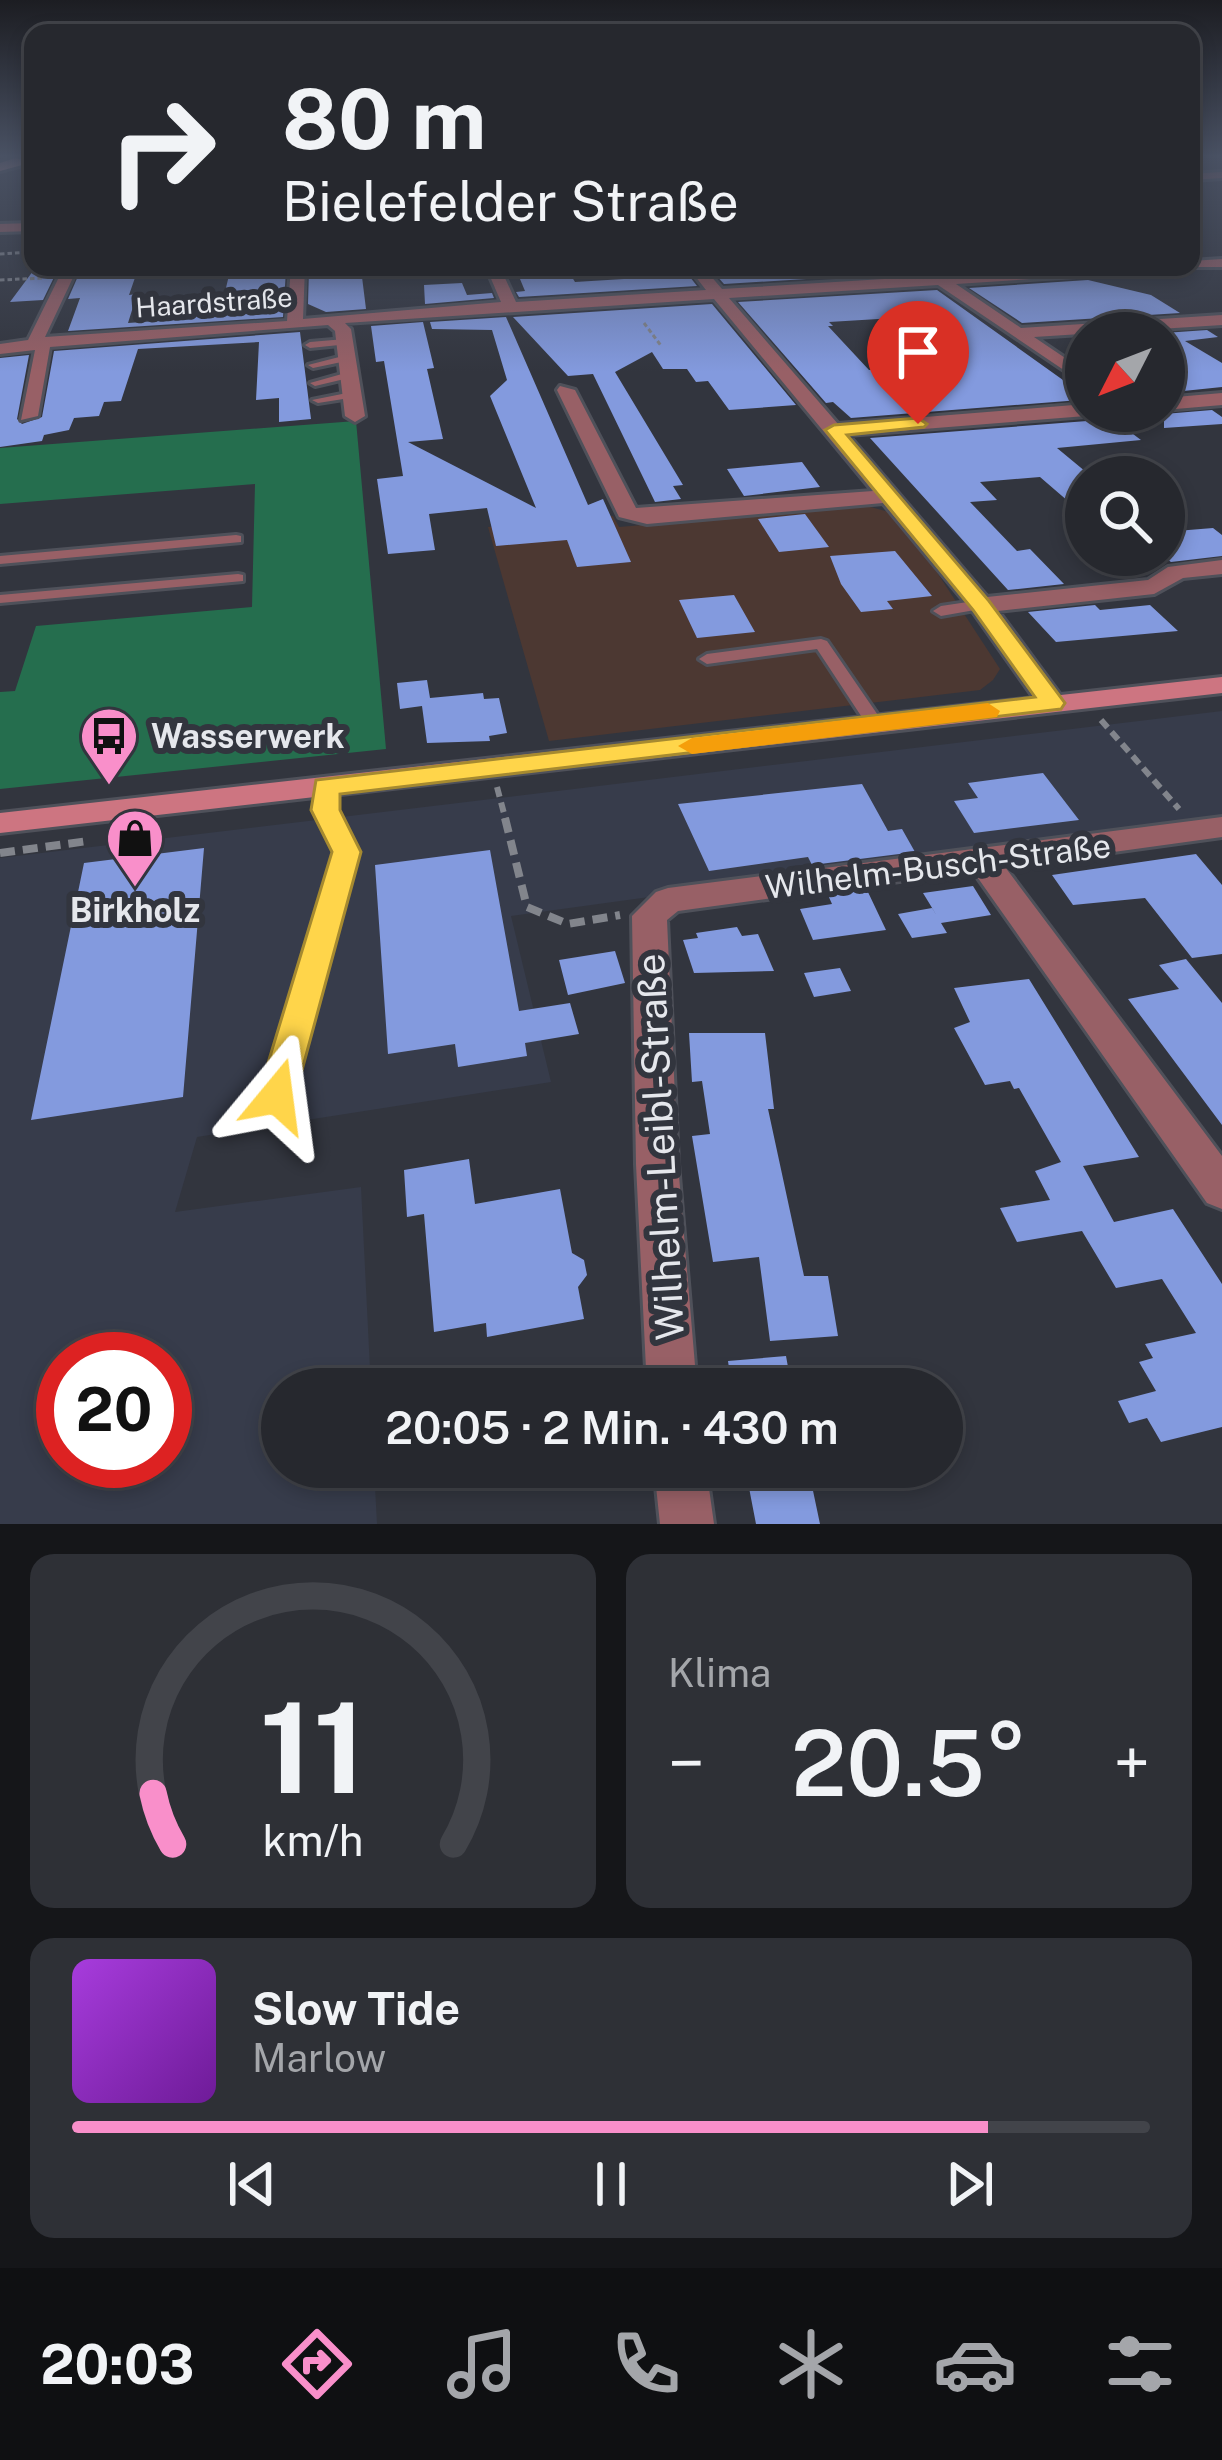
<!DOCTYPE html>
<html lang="de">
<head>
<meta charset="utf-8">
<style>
  body { margin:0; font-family:"Public Sans",sans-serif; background:#2e3036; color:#f1f3f6; height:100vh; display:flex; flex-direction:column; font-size:45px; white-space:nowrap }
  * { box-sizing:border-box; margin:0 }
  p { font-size:39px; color:#a4a6aa }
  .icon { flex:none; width:66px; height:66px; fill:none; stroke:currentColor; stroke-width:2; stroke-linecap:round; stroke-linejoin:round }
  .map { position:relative; height:1524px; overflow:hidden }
  .sheet { display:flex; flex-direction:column; gap:30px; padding:30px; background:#151619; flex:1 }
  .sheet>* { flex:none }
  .hud { position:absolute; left:24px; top:24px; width:1176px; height:252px; border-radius:24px; box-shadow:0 6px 18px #0003,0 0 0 3px #42444a; background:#26282e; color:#f1f3f6; overflow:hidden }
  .needle { width:78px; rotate:228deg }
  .tools { position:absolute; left:1065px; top:312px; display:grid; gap:24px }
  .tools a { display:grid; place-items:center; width:120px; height:120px; border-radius:50%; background:#26282e; box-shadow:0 6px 18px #0003,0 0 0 3px #42444a; font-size:60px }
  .speed { position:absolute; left:36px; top:1332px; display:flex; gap:24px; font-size:60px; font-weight:700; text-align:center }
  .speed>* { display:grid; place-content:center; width:156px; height:156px; border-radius:50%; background:#26282e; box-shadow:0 6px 18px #0003,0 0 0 3px #42444a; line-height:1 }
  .speed .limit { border:18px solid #d22; background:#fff; color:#111 }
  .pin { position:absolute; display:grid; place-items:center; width:102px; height:102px; color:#fff; margin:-123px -51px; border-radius:50% 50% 50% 0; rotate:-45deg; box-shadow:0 0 12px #0007 }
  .pin .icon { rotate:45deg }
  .me { position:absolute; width:132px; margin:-66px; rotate:16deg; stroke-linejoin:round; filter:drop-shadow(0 0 9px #0008) }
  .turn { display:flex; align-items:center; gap:42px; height:252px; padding:0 60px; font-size:54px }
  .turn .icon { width:156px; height:156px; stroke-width:2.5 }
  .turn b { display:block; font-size:84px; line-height:102px }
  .big { font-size:90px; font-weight:600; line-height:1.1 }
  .sheet .card { flex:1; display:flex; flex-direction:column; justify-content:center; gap:18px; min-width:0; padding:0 42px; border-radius:24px; background:#2e3036 }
  .sheet .dial { align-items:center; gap:0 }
  .dial svg { height:312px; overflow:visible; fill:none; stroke:#42444a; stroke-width:7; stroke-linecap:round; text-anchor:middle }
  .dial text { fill:#f1f3f6; stroke:none }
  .song { display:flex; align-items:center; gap:36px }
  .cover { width:144px; height:144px; border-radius:18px; background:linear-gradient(135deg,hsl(280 70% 55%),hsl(280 70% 35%)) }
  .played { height:12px; border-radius:6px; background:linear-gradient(90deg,#f98fca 85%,#42444a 85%) }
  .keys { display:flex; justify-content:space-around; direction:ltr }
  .heat { display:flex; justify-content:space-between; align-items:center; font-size:66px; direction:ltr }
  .sheet .tiles { flex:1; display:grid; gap:30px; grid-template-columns:1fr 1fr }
  .card:last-child { grid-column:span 2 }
  .trip { position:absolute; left:261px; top:1368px; width:702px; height:120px; border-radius:60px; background:#26282e; box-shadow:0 6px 18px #0003,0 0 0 3px #42444a; font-weight:600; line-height:120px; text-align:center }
  .dock { display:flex; height:192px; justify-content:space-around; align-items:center; background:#0f1012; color:#a4a6aa }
  .dock .icon { width:84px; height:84px }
  .dock .active { color:#f98fca }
  .dock b { font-size:54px; color:#f1f3f6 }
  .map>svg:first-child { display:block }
  .built { fill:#373c4b; fill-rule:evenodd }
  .industrial { fill:#4c3832 }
  .green { fill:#256e4e }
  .building { fill:#839ade; fill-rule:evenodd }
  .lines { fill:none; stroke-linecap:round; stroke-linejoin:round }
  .lane-casing { stroke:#4f515a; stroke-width:6 }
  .street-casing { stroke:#4f515a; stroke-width:6 }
  .secondary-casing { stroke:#4f515a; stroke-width:6 }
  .highway-casing { stroke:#4f515a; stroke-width:6 }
  .path-far2 { stroke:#82858c; stroke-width:3; stroke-dasharray:4.5 3; stroke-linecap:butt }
  .path-far1 { stroke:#82858c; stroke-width:6; stroke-dasharray:10 6; stroke-linecap:butt }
  .path { stroke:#82858c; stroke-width:8; stroke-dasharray:15 8; stroke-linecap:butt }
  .lane { fill:#986066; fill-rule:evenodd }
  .street { fill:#986066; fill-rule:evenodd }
  .secondary { fill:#cd7581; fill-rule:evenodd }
  .highway { fill:#fcaab3; fill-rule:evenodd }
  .route { fill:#ffd54a; stroke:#a68a30; stroke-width:3 }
  .slow { fill:#f59e0b }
  .labels { text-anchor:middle; stroke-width:12; stroke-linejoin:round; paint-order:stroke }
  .far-street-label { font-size:27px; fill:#e5e7ec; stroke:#32353e }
  .poi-label { font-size:33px; font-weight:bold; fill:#e5e7ec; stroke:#32353e; text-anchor:start }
  .street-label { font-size:33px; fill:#e5e7ec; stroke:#32353e }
  .near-street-label { font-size:39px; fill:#e5e7ec; stroke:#32353e }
</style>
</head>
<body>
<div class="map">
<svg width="1222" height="1524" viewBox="0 0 1222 1524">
  <rect width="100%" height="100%" fill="#32353e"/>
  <path class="built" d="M1222,711V818L511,916L551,1082L197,1137L175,1212L361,1187L371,1389H282V1467H374L377,1524H0V858ZM63,1359H165V1461H63Z"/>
  <path class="industrial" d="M867,506L889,512L927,557L1000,669L993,680L980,690L549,741L488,527L613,516L619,527Z"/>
  <path class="green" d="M356,421L386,749L0,789V692L15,691L36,626L252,607L255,484L0,504V448Z"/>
  <path class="building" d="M36,267H59L43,300L10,302Z
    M82,267L138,269L129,295L137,294L128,323L187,319L188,298L225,292L230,271L286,270L283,317L68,331L80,298L68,299Z
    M352,267L353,273L362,277L366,309L326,312L308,304L309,269Z
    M515,267L567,269L575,282L640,278L636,273L667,271L672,278L690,277L697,286L519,297L516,292L525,291Z
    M861,267H1000L724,284L716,275Z
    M1088,280L1151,295L1180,313L1022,323L969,288Z
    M462,283L467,295L492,293L494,298L425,304L424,285Z
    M937,290L1084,395L1080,400L851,418L833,402L826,403L738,302ZM911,317L963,360L869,370L828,326H833L829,322Z
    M712,304L796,405L729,410L708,381L696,382L687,369H663L652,352L615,372L683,485L673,486L681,499L655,502L593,374L568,376L513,317Z
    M506,317L588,505L603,499L631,562L577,567L567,540L496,546L487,508L429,514L435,550L388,554L377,479L403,476L384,361L376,362L371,326L423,322L434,368L427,369L443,439L408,442L536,508L490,396L507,380L492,330L432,329L430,322Z
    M1207,330L1218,337L1185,341L1222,363V387L1164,393V333Z
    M300,332L311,419L279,422V398L256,400L259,342L138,349L121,401L104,402L99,416L74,418L69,430L44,435L42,441L0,447V358L29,355L17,419L22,424L42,417L54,351Z
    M1212,410L1222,417V424L1164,428V414Z
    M1113,419L1141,440L1057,448L1086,472V501L1069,502L1040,477L980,482L997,500L970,502L1017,551L1030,549L1064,584L1073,583L1008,590L870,438Z
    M802,462L820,487L744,496L727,469Z
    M805,514L829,547L779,552L758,519Z
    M1213,528L1222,535V556L1171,562L1164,557V532Z
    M895,551L932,596L887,601L893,609L861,612L841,584L830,556Z
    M734,595L755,632L697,638L679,600Z
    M1095,605L1100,610L1150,605L1178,631L1056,642L1028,612Z
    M427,680L430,698L483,693L484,699L499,698L507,733L489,736L490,741L427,743L422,706L400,709L397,683Z
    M1043,773L1079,820L974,833L954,801L978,798L968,783Z
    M862,784L888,831L902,829L915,852L812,865L808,857L709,871L678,804Z
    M204,848L183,1097L31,1120L84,863Z
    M490,850L519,1011L570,1003L579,1034L525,1043L527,1056L458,1067L455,1044L388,1054L375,865Z
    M1196,854L1222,885V954L1192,958L1145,898L1073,905L1052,875Z
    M973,886L991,915L941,923L947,933L912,938L898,914L932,908L937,916L923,893Z
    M867,890L886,930L813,940L800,909L832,904L828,895Z
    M737,927L742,936L758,934L774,971L694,973L683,940L698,938L696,933Z
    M615,951L625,983L568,995L559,960Z
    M1186,959L1222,1003V1125L1128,999L1179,989L1159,965Z
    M840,968L851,991L814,997L804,973Z
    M1029,979L1139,1157L1083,1166L1114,1222L1173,1209L1222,1284V1427L1161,1442L1147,1418L1129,1423L1118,1401L1156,1391L1139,1362L1153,1358L1145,1344L1196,1333L1162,1279L1116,1288L1082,1231L1017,1242L1000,1208L1050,1200L1035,1171L1061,1162L1019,1088L1014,1089L1010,1081L985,1085L954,1028L970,1022L954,988Z
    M689,1033H765L774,1109H768L804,1276H828L838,1336L770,1341L759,1257L713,1262L692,1136L710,1134L702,1081L692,1082Z
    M469,1159L475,1204L560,1189L572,1253L584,1260L587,1275L578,1287L584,1319L487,1337L486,1323L434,1332L424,1214L407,1217L404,1170Z
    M786,1356L792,1389H732L728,1361Z
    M745,1467H808L820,1524H756Z"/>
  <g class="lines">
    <g class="lane-casing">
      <path id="lane" d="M345,339L349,340V344L310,348L305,345L310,342Z
        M347,355L351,356V360L313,368L308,365Z
        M349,372L353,373V377L315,386L310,383Z
        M352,392L358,395L356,397L318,403L312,400Z
        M236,535L241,536V542L0,564V556Z
        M238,574L243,575V581L0,603V595Z
        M981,600L989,605L986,608L941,616L933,611L941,606Z
        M821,639L827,641L884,724L881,728H869L817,649L707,664L699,659L707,654Z
        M326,781L335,787V810L357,852L289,1096L286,1103L277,1106L268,1103L265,1096L337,852L317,810V787Z"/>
    </g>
    <g class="street-casing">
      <path id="street" d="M1222,172V178L1191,180V174Z
        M33,223V231L0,232V224Z
        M1222,259V267H1185H1191V261Z
        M64,267H78L45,337L287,321L291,267H305L303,319L501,302L486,267H500L516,302L706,290L688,267H703L722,289L1081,267H1159L1152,271L956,284L1021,328L1222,315V325L1034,337L1086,372V385L938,285L729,298L838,424L1086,404V411H1095L1086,416L848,435L987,597L1148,580L1168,567L1222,560V574L1183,578L1154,594L998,611L1066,703L1062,709H1042L972,610L883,503L647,524L619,517L557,390L560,386L575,390L636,508L873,491L714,299L345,323L351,329L365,416L355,422L345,416L335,331L328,325L50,347L38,416L21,420L35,350L0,354V344L28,340Z
        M1222,393V405L1164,410V398Z
        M1222,817V837L1005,867L1222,1156V1209L1207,1203L973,871L678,911L667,920L678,1164L697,1389H647L636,1164L632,916L656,892L668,888Z
        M654,1467H706L714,1524H660Z"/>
    </g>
    <g class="secondary-casing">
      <path id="secondary" d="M1222,677V693L0,833V813Z"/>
    </g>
    <g class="highway-casing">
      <path id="highway" d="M15,158L33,162L0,171V163Z"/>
    </g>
    <path class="path-far2" d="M0,254L33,252
      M0,280L44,278
      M644,323L662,347"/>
    <path class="path-far1" d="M1101,720L1179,809
      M497,787L506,821"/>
    <path class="path" d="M505,818L527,907L568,924L620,915
      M0,853L88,841"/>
    <use href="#lane" class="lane"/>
    <use href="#street" class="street"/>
    <use href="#secondary" class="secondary"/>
    <use href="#highway" class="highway"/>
  </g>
  <linearGradient id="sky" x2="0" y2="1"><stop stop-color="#1c1d22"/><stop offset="0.42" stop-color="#495163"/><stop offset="1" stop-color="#495163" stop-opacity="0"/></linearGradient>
  <rect width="1222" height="372" fill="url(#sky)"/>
  <path class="route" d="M918,418L927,424L924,427L847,435L989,601L1065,703L1061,709L340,794V810L361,852L295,1096L290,1107L277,1111L264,1107L258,1096L332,852L311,810L316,780L1035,697L973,610L825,430L834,425Z"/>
  <path class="slow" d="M988,703L1000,711L997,717L692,754L678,746L692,738Z"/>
  <defs>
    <g id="bus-pin" transform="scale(3)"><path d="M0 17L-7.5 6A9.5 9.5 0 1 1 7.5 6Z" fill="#f98fca" stroke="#32353e"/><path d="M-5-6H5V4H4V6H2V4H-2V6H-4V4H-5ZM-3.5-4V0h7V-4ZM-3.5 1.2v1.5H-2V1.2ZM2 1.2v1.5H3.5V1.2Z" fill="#111"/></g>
    <g id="shop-pin" transform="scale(3)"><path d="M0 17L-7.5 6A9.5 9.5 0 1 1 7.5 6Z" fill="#f98fca" stroke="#32353e"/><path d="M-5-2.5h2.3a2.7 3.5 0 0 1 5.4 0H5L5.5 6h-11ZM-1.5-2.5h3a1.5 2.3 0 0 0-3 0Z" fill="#111"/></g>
  </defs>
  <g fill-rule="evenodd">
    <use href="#bus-pin" x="109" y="736"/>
    <use href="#shop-pin" x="135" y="838"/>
  </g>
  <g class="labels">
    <g class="far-street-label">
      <text transform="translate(214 303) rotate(-4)" y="9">Haardstraße</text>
    </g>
    <g class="poi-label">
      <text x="151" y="748">Wasserwerk</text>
      <text x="135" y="922" text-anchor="middle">Birkholz</text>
    </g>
    <g class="street-label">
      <text transform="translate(938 866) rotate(-7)" y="12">Wilhelm-Busch-Straße</text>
    </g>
    <g class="near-street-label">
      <text transform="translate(660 1147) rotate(-93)" y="14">Wilhelm-Leibl-Straße</text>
    </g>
  </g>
</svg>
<div class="tools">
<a><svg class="needle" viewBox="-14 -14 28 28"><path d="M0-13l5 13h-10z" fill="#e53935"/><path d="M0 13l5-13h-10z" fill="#a4a6aa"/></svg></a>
<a><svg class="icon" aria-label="search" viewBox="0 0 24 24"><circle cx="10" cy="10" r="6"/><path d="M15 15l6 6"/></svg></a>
</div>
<div class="speed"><div class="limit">20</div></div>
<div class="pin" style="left:918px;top:424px;background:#d93025"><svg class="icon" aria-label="arrive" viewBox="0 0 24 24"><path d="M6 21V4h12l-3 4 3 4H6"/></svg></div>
<svg class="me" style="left:277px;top:1096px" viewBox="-20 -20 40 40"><path d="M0-17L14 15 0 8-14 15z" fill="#ffd54a" stroke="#fff" stroke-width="4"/></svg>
<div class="trip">20:05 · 2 Min. · 430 m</div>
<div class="hud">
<div class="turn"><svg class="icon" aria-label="right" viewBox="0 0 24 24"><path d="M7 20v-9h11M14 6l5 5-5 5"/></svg><div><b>80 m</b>Bielefelder Straße</div></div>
</div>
</div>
<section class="sheet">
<div class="tiles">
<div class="card dial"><svg viewBox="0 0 100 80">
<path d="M14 69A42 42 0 1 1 86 69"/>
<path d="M14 69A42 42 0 0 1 9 56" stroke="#f98fca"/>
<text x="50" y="56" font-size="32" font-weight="700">11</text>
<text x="50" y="72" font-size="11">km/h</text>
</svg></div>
<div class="card"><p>Klima</p>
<div class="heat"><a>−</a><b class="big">20.5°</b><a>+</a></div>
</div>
<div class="card">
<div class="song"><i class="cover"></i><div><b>Slow Tide</b><p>Marlow</p></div></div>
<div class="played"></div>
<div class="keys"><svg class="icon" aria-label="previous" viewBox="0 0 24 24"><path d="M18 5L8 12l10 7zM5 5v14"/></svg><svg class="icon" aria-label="pause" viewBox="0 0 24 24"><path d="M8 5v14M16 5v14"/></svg><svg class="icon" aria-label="next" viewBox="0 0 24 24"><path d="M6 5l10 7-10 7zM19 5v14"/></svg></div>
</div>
</div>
</section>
<nav class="dock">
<b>20:03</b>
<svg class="icon active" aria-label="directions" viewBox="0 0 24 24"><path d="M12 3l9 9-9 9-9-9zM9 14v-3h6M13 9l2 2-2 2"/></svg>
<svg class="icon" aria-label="music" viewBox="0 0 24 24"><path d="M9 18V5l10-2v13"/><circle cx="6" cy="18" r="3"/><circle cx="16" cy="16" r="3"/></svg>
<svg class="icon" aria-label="phone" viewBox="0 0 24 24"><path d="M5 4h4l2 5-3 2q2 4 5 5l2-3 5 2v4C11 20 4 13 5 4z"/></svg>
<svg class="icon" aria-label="climate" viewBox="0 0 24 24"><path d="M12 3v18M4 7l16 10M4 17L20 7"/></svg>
<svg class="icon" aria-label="car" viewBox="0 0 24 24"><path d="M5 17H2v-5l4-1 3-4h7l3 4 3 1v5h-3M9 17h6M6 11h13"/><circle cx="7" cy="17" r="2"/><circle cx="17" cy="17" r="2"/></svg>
<svg class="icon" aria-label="filters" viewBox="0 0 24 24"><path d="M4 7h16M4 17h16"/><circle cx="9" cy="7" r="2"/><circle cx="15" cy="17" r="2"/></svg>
</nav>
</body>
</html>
